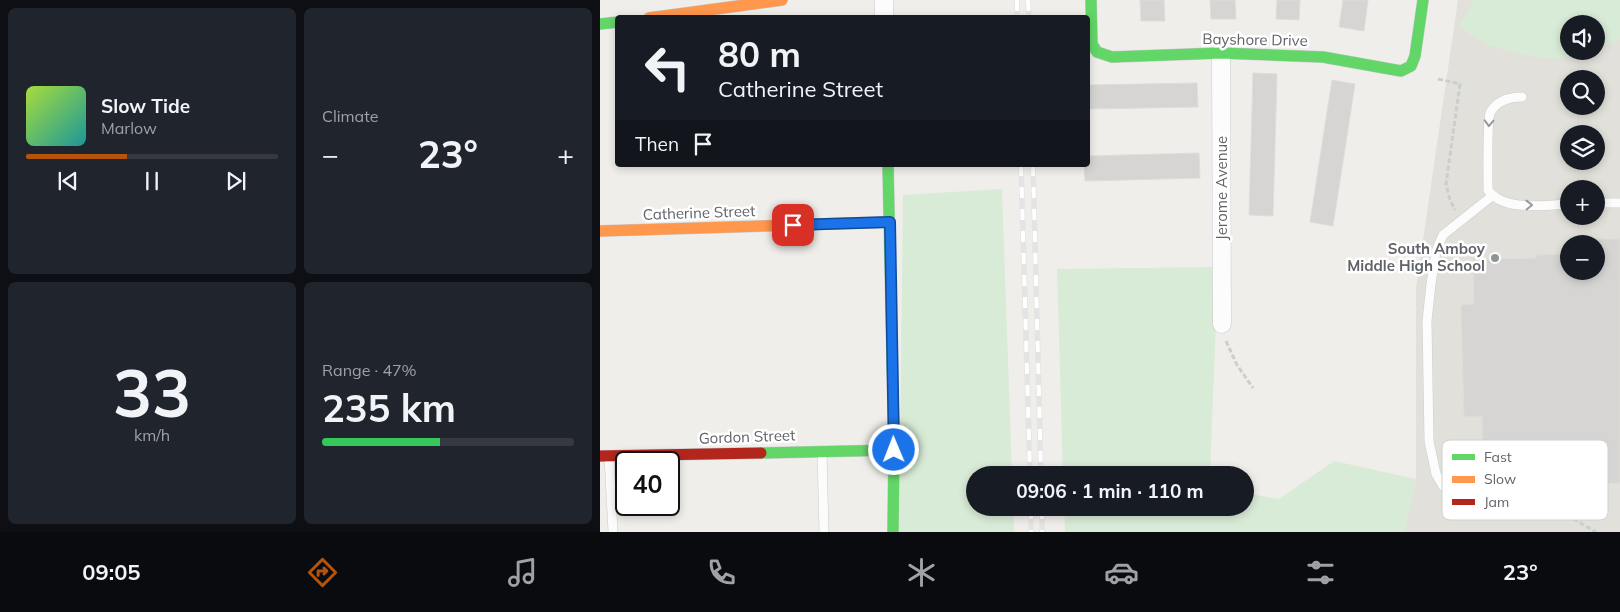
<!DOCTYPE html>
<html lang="en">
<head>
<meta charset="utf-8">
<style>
  body { margin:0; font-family:Mulish,sans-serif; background:#20242c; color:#f1f3f6; height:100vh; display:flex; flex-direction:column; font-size:19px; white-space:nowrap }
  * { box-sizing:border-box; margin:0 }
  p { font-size:16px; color:#9ea1a6 }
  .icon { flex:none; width:28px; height:28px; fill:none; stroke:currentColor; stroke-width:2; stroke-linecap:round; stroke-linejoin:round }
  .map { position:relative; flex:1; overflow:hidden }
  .details { display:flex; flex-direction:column; gap:8px; padding:8px; background:#0d0f14; width:600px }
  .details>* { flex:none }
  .banner { position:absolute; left:15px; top:15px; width:475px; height:152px; border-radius:5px; box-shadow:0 2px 8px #0003; background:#171b24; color:#f1f3f6; overflow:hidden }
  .fabs { position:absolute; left:960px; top:15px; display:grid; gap:10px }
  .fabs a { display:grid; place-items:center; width:45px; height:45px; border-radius:50%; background:#171b24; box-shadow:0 2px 8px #0003; font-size:25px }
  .speed { position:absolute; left:15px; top:451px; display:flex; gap:10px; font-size:25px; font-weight:700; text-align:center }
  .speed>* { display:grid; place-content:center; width:65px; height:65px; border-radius:50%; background:#171b24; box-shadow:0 2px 8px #0003; line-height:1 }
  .speed .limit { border:2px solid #111; border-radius:8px; background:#fff; color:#111 }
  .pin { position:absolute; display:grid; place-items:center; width:42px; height:42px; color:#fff; margin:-21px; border-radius:10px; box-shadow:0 2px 8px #0006 }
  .me { position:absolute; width:55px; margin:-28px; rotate:359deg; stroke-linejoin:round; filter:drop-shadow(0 0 4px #0008) }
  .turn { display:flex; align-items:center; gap:18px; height:105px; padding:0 20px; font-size:22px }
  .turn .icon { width:65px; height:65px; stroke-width:2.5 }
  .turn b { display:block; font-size:35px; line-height:42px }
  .then { display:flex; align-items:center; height:48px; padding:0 20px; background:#0003; gap:10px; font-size:19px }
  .big { font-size:38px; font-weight:700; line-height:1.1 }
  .details .card { flex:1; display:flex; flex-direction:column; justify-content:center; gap:8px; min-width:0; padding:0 18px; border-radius:8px; background:#20242c }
  .details .dial { align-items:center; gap:0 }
  .dial b { font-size:65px; line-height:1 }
  .song { display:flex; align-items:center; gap:15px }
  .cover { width:60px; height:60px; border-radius:8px; background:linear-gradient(135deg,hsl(80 70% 55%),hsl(180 70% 35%)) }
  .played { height:5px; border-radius:2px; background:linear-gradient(90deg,#b45309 40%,#363941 40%) }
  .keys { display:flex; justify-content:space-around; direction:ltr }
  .heat { display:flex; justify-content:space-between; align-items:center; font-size:28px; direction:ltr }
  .charge { height:8px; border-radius:4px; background:linear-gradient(90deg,#34c759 47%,#363941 0) }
  .details .tiles { flex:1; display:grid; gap:8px; grid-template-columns:repeat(2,1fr) }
  .trip { position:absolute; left:366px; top:466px; width:288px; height:50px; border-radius:25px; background:#171b24; box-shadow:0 2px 8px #0003; font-weight:700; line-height:50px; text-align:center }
  .tab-bar { display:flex; height:80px; justify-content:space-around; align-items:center; background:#090b0e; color:#9ea1a6 }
  .tab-bar .icon { width:35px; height:35px }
  .tab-bar .selected { color:#b45309 }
  .tab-bar b { font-size:22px; color:#f1f3f6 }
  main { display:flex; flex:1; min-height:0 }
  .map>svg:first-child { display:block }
  .education { fill:#e2e0da; fill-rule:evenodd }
  .green { fill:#d8ebd6 }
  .building { fill:#d6d5d3; stroke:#deddd9 }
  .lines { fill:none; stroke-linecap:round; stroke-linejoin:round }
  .lane-casing { stroke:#cbcccc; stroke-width:10 }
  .street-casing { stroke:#cbcccc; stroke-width:19 }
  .fast-casing { stroke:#cacacb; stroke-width:12 }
  .slow-casing { stroke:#cacacb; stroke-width:12 }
  .jam-casing { stroke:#cacacb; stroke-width:12 }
  .path { stroke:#cacfcc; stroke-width:3; stroke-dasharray:5 2.5; stroke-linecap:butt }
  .lane { stroke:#fdfcfc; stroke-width:9 }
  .street { stroke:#fdfcfc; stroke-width:18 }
  .fast { stroke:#63d668; stroke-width:11 }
  .slow { stroke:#ff974d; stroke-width:11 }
  .jam { stroke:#b3261e; stroke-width:11 }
  .rail-casing { stroke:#e4e4e4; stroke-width:5.5 }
  .rail { stroke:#fff; stroke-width:4; stroke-dasharray:11; stroke-linecap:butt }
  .oneway { stroke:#96999c }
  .route-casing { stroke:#114b97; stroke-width:12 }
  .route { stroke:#1a73e8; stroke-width:9 }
  .poi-dot { fill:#919496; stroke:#fff; stroke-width:2 }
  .labels { text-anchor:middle; stroke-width:5; stroke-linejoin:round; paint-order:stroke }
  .street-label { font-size:15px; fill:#5f6368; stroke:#fff }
  .poi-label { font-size:15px; font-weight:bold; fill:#5f6368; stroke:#fff; text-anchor:end }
  .key { fill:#fff; stroke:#cfd0d2; stroke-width:1 }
  .key-label { font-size:14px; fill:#5f6368 }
</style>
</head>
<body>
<main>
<section class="details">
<div class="tiles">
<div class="card">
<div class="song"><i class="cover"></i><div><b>Slow Tide</b><p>Marlow</p></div></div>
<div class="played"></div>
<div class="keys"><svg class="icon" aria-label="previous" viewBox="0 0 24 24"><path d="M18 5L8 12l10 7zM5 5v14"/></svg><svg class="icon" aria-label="pause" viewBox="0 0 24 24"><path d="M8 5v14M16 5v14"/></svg><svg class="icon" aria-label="next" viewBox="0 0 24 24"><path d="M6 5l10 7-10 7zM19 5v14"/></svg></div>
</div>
<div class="card"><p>Climate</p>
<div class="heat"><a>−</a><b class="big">23°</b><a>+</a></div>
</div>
<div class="card dial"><b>33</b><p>km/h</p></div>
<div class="card"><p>Range · 47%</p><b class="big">235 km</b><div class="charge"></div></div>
</div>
</section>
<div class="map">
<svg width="1020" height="532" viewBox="0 0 1020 532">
  <rect width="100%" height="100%" fill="#efeeea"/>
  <path class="education" d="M858,0H1020V532H804L816,479V288ZM969,24H996V51H969ZM969,79H996V106H969ZM969,134H996V161H969ZM969,189H996V216H969ZM969,244H996V271H969Z"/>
  <path class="green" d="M874,0H1020V40L996,50V24H969V51H992L983,55L949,59L919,54L887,45L859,27Z
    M402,189L412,475H375V508H413L414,532H299L303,195Z
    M618,267L610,475H463L457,269Z
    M734,461L816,479L804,532H465L464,508H645V493L679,499Z"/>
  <path class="building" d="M540,0H564L565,21H541Z
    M610,0H635L636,19H611Z
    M677,0H700L699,20L676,19Z
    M743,0H768L764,31L739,27Z
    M653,73L677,74L673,216L649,215Z
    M732,80L755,84L733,226L710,222Z
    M597,83L598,107L488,109V85Z
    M599,153L600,178L485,181L484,165H488V156Z
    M988,239H1020V483L992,484L991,458L944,459V452L883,454L882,416L864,417L861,305L874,304L873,259L936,258V255L969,254V271H996V244H988Z"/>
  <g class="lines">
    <g class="lane-casing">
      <path id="lane" d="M922,97C909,97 897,100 890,113C887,120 888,179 888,190C904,212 945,205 969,204
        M892,196L843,235L836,251L831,284L827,321L829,441L836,474L843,486L854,492L954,490V465
        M996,203H1020
        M222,453L224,532
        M9,456L13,532"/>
    </g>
    <g class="street-casing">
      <path id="street" d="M284,0V18
        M621,53L622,324"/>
    </g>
    <g class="fast-casing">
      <path id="fast" d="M491,0L492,44L497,52L512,57L621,53L723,57L801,71L811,66L815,56L823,0
        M0,24L18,22
        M288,165L294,450L293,532
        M161,453L294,450"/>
    </g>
    <g class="slow-casing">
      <path id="slow" d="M49,18L182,0
        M0,231L290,222"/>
    </g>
    <g class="jam-casing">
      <path id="jam" d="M0,456L161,453"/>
    </g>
    <path class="path" d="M838,79L860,84L846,184L850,200L855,210
      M626,341L637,365L653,388
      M957,503L972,518L996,532"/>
    <use href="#lane" class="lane"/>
    <use href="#street" class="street"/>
    <use href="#fast" class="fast"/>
    <use href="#slow" class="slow"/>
    <use href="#jam" class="jam"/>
    <g class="rail-casing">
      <path id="rail" d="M417,0V18
        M428,0L429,18
        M421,165L430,475
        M433,165L441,475
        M431,508V532
        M442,508V532"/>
    </g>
    <use href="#rail" class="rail"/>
  </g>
  <defs><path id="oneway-chevron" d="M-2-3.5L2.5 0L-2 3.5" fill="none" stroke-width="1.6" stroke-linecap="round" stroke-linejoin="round" transform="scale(1.25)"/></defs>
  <g class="oneway">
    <use href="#oneway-chevron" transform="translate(889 123) rotate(92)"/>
    <use href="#oneway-chevron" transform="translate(929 205) rotate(-1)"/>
  </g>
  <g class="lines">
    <g class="route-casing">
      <path id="route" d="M193,225L290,222L294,450"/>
    </g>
    <use href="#route" class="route"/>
  </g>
  <circle class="poi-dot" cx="895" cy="258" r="5"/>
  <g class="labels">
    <g class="street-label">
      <text transform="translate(655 40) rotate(1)" y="5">Bayshore Drive</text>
      <text transform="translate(622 188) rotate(-90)" y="5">Jerome Avenue</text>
      <text transform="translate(99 213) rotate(-2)" y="5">Catherine Street</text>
      <text transform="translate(147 437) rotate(-2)" y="5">Gordon Street</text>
    </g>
    <g class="poi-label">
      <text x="885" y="254">South Amboy<tspan x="885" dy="17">Middle High School</tspan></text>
    </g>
  </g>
  <rect x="842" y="440" width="166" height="80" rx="8" class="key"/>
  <rect x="852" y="454" width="23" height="6" fill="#63d668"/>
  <rect x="852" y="476" width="23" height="7" fill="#ff974d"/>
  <rect x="852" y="499" width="23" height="6" fill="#b3261e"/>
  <g class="key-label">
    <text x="884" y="462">Fast</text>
    <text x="884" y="484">Slow</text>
    <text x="884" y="507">Jam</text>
  </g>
</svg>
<div class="fabs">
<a><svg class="icon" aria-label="sound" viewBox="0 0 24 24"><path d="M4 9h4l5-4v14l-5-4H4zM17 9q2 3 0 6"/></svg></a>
<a><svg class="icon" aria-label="search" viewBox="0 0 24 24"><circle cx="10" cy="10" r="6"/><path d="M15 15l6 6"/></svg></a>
<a><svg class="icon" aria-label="layers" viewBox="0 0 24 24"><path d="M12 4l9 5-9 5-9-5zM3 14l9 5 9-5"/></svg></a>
<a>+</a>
<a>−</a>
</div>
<div class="speed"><div class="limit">40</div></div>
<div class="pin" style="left:193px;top:225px;background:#d93025"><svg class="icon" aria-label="arrive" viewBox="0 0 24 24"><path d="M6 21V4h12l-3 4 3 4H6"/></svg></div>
<svg class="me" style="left:294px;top:450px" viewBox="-20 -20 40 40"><circle r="17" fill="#1a73e8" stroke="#fff" stroke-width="3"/><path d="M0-11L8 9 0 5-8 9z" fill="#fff"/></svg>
<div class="trip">09:06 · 1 min · 110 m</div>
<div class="banner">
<div class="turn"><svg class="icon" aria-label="left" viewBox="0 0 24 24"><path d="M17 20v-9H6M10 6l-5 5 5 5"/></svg><div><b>80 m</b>Catherine Street</div></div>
<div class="then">Then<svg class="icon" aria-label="arrive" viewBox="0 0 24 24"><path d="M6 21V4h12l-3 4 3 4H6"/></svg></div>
</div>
</div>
</main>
<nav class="tab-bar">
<b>09:05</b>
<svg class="icon selected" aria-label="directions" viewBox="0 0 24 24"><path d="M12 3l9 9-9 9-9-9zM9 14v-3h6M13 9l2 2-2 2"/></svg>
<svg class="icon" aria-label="music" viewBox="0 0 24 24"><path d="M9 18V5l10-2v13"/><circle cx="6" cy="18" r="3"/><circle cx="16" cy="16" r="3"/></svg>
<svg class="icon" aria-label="phone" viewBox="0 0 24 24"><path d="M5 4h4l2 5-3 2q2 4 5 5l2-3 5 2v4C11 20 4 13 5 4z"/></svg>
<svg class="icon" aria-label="climate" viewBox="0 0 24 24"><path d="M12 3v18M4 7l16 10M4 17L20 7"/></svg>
<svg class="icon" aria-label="car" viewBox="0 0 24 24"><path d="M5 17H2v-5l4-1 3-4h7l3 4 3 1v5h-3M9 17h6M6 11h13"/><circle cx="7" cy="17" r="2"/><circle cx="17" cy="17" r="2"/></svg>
<svg class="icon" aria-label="filters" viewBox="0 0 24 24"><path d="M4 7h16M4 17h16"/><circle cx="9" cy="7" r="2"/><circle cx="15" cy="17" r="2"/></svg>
<b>23°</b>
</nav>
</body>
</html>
